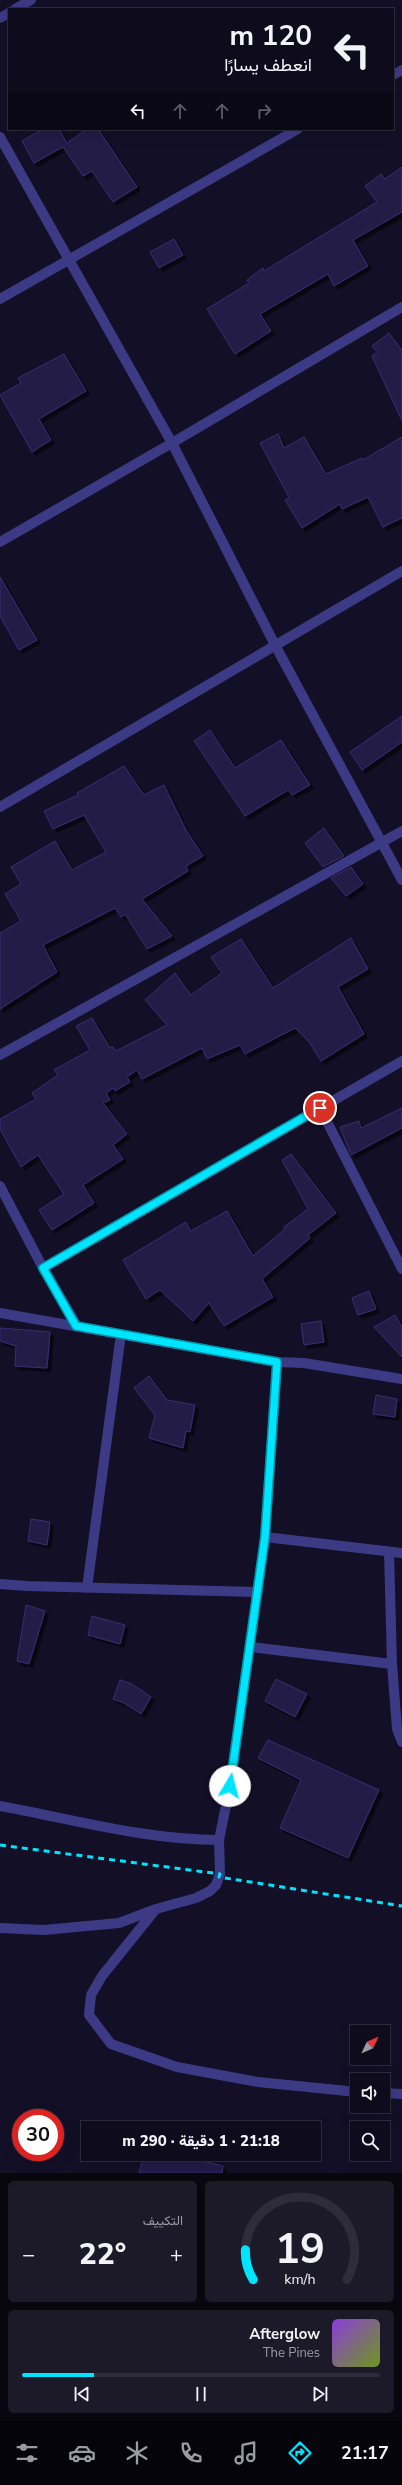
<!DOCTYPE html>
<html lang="ar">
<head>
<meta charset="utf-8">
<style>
  body { margin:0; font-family:"Nunito Sans",Vazirmatn,sans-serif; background:#1c1929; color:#f1f3f6; direction:rtl; height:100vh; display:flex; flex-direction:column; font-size:15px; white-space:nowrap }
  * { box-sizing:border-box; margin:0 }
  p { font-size:13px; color:#9b9ba3 }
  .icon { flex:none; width:22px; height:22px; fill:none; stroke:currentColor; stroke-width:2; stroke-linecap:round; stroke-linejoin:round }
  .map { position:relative; height:2173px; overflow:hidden; direction:ltr }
  .details { display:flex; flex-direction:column; gap:8px; padding:8px; background:#08060f; flex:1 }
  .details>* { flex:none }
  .guide { position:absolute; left:8px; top:8px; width:386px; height:122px; border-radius:0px; box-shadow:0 4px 16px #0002,0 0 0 1px #2e2b3b; direction:rtl; background:#0e0b1c; color:#f1f3f6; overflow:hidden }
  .needle { width:26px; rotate:46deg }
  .fabs { position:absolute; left:350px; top:2025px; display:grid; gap:8px }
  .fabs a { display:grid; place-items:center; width:40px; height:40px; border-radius:0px; background:#0e0b1c; box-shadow:0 4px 16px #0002,0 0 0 1px #2e2b3b; font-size:20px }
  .speed { position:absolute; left:12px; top:2109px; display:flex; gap:8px; font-size:20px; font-weight:700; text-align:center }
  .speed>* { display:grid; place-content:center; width:52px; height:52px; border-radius:50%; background:#0e0b1c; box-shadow:0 4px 16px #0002,0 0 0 1px #2e2b3b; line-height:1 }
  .speed .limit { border:6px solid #d22; background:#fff; color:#111 }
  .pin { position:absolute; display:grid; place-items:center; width:34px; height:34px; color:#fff; margin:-17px; border:2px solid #fff; border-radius:50%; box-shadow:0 1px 4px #0007 }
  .me { position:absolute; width:44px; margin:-22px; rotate:8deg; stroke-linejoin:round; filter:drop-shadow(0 0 3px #0008) }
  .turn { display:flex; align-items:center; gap:14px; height:84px; padding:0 16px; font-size:18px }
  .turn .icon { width:52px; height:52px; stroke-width:2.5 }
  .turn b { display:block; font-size:28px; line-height:34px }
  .lanes { display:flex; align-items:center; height:38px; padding:0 16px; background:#0003; justify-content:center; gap:20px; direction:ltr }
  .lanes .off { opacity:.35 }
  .big { font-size:30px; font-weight:800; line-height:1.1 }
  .details .tile { flex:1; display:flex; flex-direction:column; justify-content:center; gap:6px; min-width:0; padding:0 14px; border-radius:6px; background:#1c1929 }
  .details .dial { align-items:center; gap:0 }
  .dial svg { height:104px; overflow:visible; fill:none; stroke:#2e2b3b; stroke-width:7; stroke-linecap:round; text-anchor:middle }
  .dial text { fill:#f1f3f6; stroke:none }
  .song { display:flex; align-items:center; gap:12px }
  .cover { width:48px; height:48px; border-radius:6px; background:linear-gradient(135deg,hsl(270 70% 55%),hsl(80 70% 35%)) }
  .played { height:4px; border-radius:2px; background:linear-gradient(90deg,#00e5ff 20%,#2e2b3b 20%) }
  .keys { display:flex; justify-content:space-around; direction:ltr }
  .heat { display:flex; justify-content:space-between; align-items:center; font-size:22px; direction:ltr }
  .details .tiles { flex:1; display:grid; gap:8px; grid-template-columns:1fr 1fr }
  .tile:last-child { grid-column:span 2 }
  .trip { position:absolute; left:81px; top:2121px; width:240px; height:40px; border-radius:0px; background:#0e0b1c; box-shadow:0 4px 16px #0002,0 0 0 1px #2e2b3b; font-weight:800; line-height:40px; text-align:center; direction:rtl }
  .menu { display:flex; height:64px; justify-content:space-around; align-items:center; background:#06040b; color:#9b9ba3 }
  .menu .icon { width:28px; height:28px }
  .menu .active { color:#00e5ff }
  .menu b { font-size:18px; color:#f1f3f6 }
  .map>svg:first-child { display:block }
  .building { fill:#241b47; stroke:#3b2d73; filter:url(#shadow) }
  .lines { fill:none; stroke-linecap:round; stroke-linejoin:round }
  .minor { stroke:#3d3a85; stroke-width:10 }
  .rail { stroke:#00e5ff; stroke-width:3; stroke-dasharray:6 5; stroke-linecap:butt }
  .route-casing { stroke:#0095a6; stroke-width:10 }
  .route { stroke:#00e5ff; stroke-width:7 }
</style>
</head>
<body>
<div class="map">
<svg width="402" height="2173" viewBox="0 0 402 2173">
  <defs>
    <filter id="shadow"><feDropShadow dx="3.5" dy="3.5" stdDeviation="0" flood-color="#0009"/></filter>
  </defs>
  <rect width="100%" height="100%" fill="#130f26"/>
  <path class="building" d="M43,129H59L67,143L87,129H98L137,187L113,202L92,171L83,176L63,147L34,163L22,141Z
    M402,167V212L353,240L368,266L334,286L328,274L260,314L271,331L235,354L207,309L249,283L247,280L263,268L264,271L377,202L365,186L381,174L385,179Z
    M174,239L183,255L159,268L150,252Z
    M389,333L402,350V421L372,356L377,352L372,346Z
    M64,354L86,391L39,419L51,440L32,452L0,395L21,383L18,378Z
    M278,434L284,448L304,437L326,474L362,458L363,460L402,437V518L383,527L368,497L342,509L340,504L302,528L285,500L289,497L260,443Z
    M0,577L37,640L19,650L0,616Z
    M402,716V742L362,770L350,752Z
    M210,730L235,768L281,740L310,785L292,795L288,790L245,816L194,741Z
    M124,766L144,795L164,785L186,830L203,856L186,866L188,871L142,899L172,936L147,949L125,914L121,917L115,908L43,945L57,972L0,1009V933L21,921L5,894L21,884L11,867L55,841L72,870L106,852L84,815L53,829L44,811L78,795L77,793Z
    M324,828L344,856L323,867L305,843Z
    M351,867L363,884L346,896L331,878Z
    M351,938L368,969L338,987L364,1034L321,1061L309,1042L295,1028L245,1054L240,1045L207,1059L202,1048L142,1079L137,1070L127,1077L130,1082L115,1091L113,1088L106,1093L110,1100L103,1103L127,1134L113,1145L123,1159L83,1185L94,1203L52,1230L39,1210L64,1194L38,1155L21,1167L0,1129V1119L36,1099L32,1093L58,1075L54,1070L90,1050L76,1026L92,1018L110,1048L112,1046L116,1051L167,1025L145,1000L175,973L191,995L222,973L211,957L241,939L273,988Z
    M402,1108V1128L351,1155L340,1127L359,1121L361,1128Z
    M291,1154L336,1213L308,1235L310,1238L262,1279L273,1297L224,1326L209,1303L193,1321L160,1290L146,1299L123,1260L186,1222L191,1231L227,1211L253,1256L285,1229L284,1227L308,1209L282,1160Z
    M369,1291L376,1309L358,1315L352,1298Z
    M395,1315L402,1327V1357L374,1327Z
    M321,1321L324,1342L304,1345L301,1324Z
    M0,1328L50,1332L47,1368L15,1366L16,1346L0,1341Z
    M149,1376L167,1400L195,1405L190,1432L186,1431L183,1448L149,1438L155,1415L134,1388Z
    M376,1395L397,1399L395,1417L373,1414Z
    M31,1519L50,1522L47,1545L28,1541Z
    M26,1605L45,1611L29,1664L17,1661Z
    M92,1616L125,1625L120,1644L88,1635Z
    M276,1679L307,1694L295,1717L265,1701Z
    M120,1680L132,1684L151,1697L141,1714L124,1703L113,1699Z
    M268,1740L379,1790L348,1858L280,1828L301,1780L258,1758Z
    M144,2154H175L223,2166L222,2173H139Z"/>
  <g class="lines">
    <path class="minor" d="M15,9L31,0
      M0,18L9,13
      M393,75L402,70
      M0,137L172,443L275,645L402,880
      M0,299L298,129
      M0,542L172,443L402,307
      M0,807L402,571
      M0,1055L402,831
      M320,1108L402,1269
      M0,1186L43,1268L77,1326
      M43,1268L402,1061
      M0,1313L277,1362L304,1363L402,1379
      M265,1537L402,1553
      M389,1552L392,1664L397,1729L402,1742
      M0,1584L27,1586L258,1592
      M87,1588L121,1334
      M251,1647L392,1664
      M0,1806C71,1819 146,1840 219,1840
      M155,1910L102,1976L91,1995L89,2015L111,2044L177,2067L258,2082L357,2092
      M0,1928L44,1930L119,1923L156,1909L196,1898L210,1891L216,1885L220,1874L219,1840L230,1786L265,1537L277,1362
      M383,2093L402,2094"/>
    <path class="rail" d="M0,1845L220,1874L219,1877L402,1906"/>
  </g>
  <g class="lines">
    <g class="route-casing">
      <path id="route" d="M230,1786L265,1537L277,1362L76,1326L43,1268L320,1108"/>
    </g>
    <use href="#route" class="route"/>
  </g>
</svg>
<div class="fabs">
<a><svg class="needle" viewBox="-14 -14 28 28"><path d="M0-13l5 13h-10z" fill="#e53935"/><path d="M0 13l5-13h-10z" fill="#9b9ba3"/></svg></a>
<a><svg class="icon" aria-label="sound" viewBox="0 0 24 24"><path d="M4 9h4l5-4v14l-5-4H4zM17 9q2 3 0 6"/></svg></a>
<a><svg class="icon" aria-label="search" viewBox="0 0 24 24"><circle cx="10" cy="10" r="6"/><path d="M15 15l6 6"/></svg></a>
</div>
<div class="speed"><div class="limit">30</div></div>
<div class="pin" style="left:320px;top:1108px;background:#d93025"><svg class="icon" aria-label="arrive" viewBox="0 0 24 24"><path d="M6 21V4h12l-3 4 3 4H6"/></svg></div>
<svg class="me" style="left:230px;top:1786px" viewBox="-20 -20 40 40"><circle r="19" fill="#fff"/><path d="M0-13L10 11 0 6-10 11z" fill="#00e5ff"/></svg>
<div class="trip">21:18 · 1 دقيقة · 290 m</div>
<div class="guide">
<div class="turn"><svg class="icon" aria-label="left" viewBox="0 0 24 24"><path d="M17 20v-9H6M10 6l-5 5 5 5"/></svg><div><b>120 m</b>انعطف يسارًا</div></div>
<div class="lanes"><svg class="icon" aria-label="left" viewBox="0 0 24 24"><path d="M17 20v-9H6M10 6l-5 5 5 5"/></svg><svg class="icon off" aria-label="ahead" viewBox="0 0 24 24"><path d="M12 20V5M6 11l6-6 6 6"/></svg><svg class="icon off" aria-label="ahead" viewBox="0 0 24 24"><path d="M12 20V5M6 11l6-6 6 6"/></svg><svg class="icon off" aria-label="right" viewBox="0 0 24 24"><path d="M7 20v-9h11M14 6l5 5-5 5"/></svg></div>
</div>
</div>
<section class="details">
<div class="tiles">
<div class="tile dial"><svg viewBox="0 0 100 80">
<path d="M14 69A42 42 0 1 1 86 69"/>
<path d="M14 69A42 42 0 0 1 8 46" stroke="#00e5ff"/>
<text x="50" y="56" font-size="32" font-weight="700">19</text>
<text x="50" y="72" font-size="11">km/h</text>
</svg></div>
<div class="tile"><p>التكييف</p>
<div class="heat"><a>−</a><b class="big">22°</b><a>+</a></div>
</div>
<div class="tile">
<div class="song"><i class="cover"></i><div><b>Afterglow</b><p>The Pines</p></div></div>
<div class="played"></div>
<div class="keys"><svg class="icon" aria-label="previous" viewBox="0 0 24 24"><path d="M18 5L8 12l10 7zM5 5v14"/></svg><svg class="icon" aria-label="pause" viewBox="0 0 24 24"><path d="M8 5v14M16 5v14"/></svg><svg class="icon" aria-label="next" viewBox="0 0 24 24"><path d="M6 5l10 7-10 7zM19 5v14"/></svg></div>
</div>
</div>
</section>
<nav class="menu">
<b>21:17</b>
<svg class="icon active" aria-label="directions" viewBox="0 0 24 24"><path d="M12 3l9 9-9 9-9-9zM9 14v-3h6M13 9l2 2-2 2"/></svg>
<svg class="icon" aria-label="music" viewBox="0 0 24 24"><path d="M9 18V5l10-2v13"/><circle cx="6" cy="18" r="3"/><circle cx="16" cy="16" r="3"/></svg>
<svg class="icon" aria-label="phone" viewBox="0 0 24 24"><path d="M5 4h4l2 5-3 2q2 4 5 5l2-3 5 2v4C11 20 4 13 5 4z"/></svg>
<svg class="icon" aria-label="climate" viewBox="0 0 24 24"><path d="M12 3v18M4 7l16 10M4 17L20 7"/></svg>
<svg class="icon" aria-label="car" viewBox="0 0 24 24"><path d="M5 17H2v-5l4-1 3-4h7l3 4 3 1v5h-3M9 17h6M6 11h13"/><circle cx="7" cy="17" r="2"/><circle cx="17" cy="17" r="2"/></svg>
<svg class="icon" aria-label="filters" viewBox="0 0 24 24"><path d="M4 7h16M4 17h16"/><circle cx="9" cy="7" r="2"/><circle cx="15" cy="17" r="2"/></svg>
</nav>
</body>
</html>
